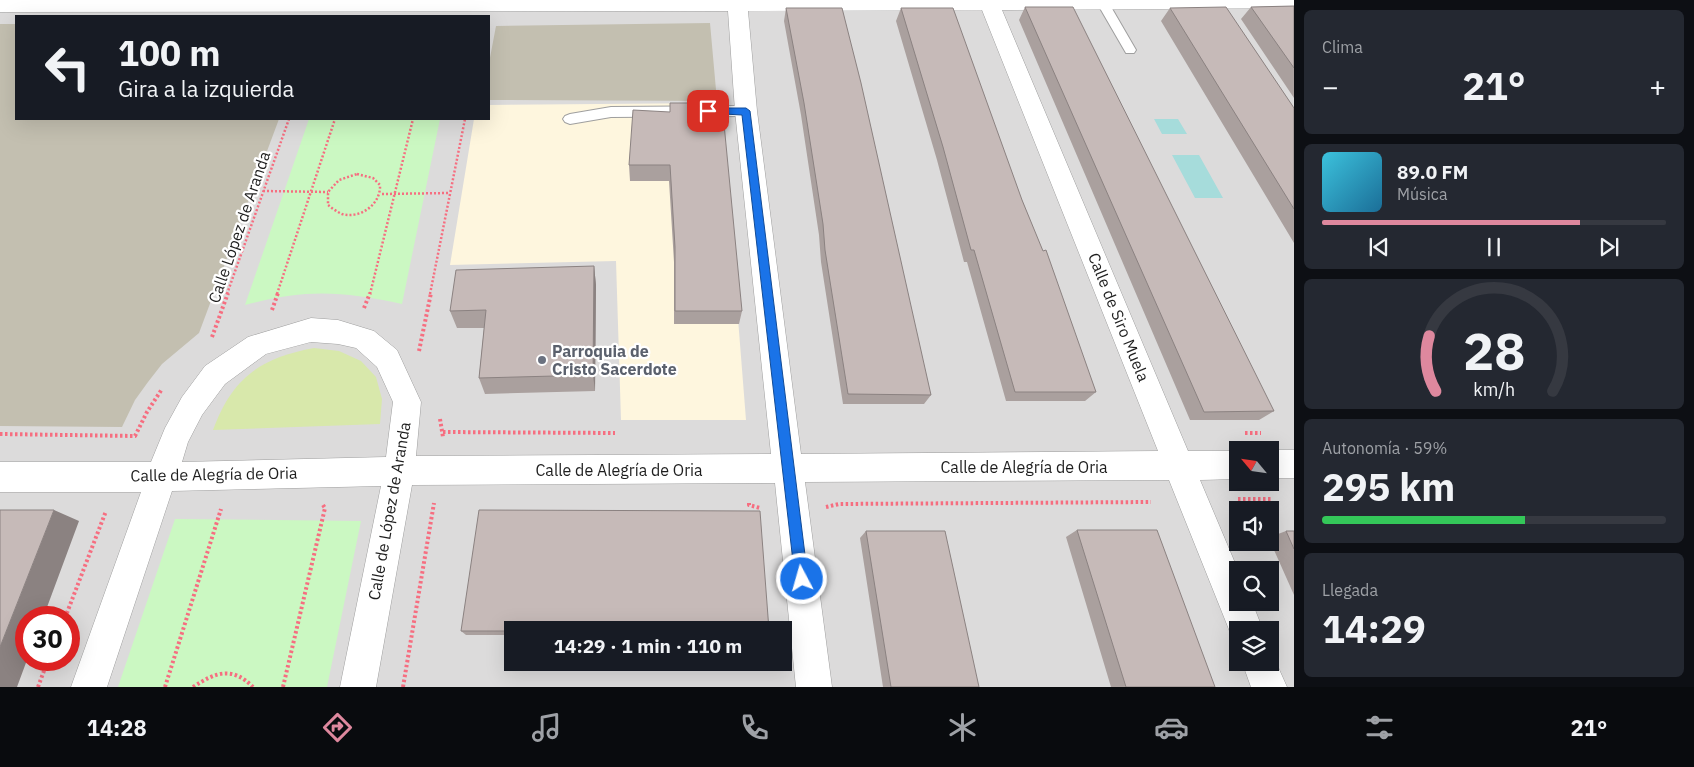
<!DOCTYPE html>
<html lang="es">
<head>
<meta charset="utf-8">
<style>
  body { margin:0; font-family:"IBM Plex Sans",sans-serif; background:#242831; color:#f1f3f6; height:100vh; display:flex; flex-direction:column; font-size:19px; white-space:nowrap }
  * { box-sizing:border-box; margin:0 }
  p { font-size:16px; color:#9ea1a6 }
  .icon { flex:none; width:28px; height:28px; fill:none; stroke:currentColor; stroke-width:2; stroke-linecap:round; stroke-linejoin:round }
  .map { position:relative; flex:1; overflow:hidden }
  .details { display:flex; flex-direction:column; gap:10px; padding:10px; background:#0d0f14; width:400px }
  .details>* { flex:none }
  .banner { position:absolute; left:15px; top:15px; width:475px; height:105px; border-radius:0px; box-shadow:0 5px 20px #0002; background:#171b24; color:#f1f3f6; overflow:hidden }
  .needle { width:32px; rotate:299deg }
  .tools { position:absolute; left:1229px; top:441px; display:grid; gap:10px }
  .tools a { display:grid; place-items:center; width:50px; height:50px; border-radius:0px; background:#171b24; box-shadow:0 5px 20px #0002; font-size:25px }
  .speed { position:absolute; left:15px; top:606px; display:flex; gap:10px; font-size:25px; font-weight:700; text-align:center }
  .speed>* { display:grid; place-content:center; width:65px; height:65px; border-radius:50%; background:#171b24; box-shadow:0 5px 20px #0002; line-height:1 }
  .speed .limit { border:8px solid #d22; background:#fff; color:#111 }
  .pin { position:absolute; display:grid; place-items:center; width:42px; height:42px; color:#fff; margin:-21px; border-radius:10px; box-shadow:0 2px 8px #0006 }
  .me { position:absolute; width:55px; margin:-28px; rotate:354deg; stroke-linejoin:round; filter:drop-shadow(0 0 4px #0008) }
  .turn { display:flex; align-items:center; gap:18px; height:105px; padding:0 20px; font-size:22px }
  .turn .icon { width:65px; height:65px; stroke-width:2.5 }
  .turn b { display:block; font-size:35px; line-height:42px }
  .big { font-size:38px; font-weight:700; line-height:1.1 }
  .details .tile { flex:1; display:flex; flex-direction:column; justify-content:center; gap:8px; min-width:0; padding:0 18px; border-radius:8px; background:#242831 }
  .details .dial { align-items:center; gap:0 }
  .dial svg { height:130px; overflow:visible; fill:none; stroke:#363941; stroke-width:7; stroke-linecap:round; text-anchor:middle }
  .dial text { fill:#f1f3f6; stroke:none }
  .song { display:flex; align-items:center; gap:15px }
  .cover { width:60px; height:60px; border-radius:8px; background:linear-gradient(135deg,hsl(190 70% 55%),hsl(200 70% 35%)) }
  .played { height:5px; border-radius:2px; background:linear-gradient(90deg,#de889e 75%,#363941 75%) }
  .keys { display:flex; justify-content:space-around; direction:ltr }
  .heat { display:flex; justify-content:space-between; align-items:center; font-size:28px; direction:ltr }
  .charge { height:8px; border-radius:4px; background:linear-gradient(90deg,#34c759 59%,#363941 0) }
  .trip { position:absolute; left:504px; top:621px; width:288px; height:50px; border-radius:0px; background:#171b24; box-shadow:0 5px 20px #0002; font-weight:700; line-height:50px; text-align:center }
  .tabs { display:flex; height:80px; justify-content:space-around; align-items:center; background:#090b0e; color:#9ea1a6 }
  .tabs .icon { width:35px; height:35px }
  .tabs .current { color:#de889e }
  .tabs b { font-size:22px; color:#f1f3f6 }
  main { display:flex; flex:1; min-height:0 }
  .map>svg:first-child { display:block }
  .residential { fill:#dcdbdb; fill-rule:evenodd }
  .education { fill:#fef6de }
  .construction { fill:#c3bfb0 }
  .grass { fill:#d8e8ab }
  .park { fill:#cbf8c2 }
  .water { fill:#a6dcdb }
  .lines { fill:none; stroke-linecap:round; stroke-linejoin:round }
  .lane-casing { stroke:#9f9f9f; stroke-width:2 }
  .street-casing { stroke:#9f9f9f; stroke-width:1 }
  .path-far1 { stroke:#f66e80; stroke-width:2.5; stroke-dasharray:2 2; stroke-linecap:butt }
  .path { stroke:#f66e80; stroke-width:4; stroke-dasharray:2.5 2.5; stroke-linecap:butt }
  .lane { fill:#fff; fill-rule:evenodd }
  .street { fill:#fff; fill-rule:evenodd }
  .wall { fill:#aaa09e }
  .shaded-wall { fill:#8b8281 }
  .building { fill:#c6bab8; stroke:#8b8281 }
  .route { fill:#1a73e8; stroke:#114b97 }
  .worship-dot { fill:#6b7280; stroke:#fff; stroke-width:2 }
  .labels { text-anchor:middle; stroke-width:4.5; stroke-linejoin:round; paint-order:stroke }
  .street-label { font-size:16px; fill:#1e1e1e; stroke:#fff }
  .worship-label { font-size:16px; font-weight:bold; fill:#5b616d; stroke:#fff; text-anchor:start }
</style>
</head>
<body>
<main>
<div class="map">
<svg width="1294" height="687" viewBox="0 0 1294 687">
  <rect width="100%" height="100%" fill="#efe9e4"/>
  <path class="residential" d="M0,0H1294V687H0ZM16,16H489V119H16ZM1238,450H1270V482H1238ZM1238,510H1270V542H1238ZM1238,570H1270V602H1238ZM26,618H69V660H26ZM512,630H782V662H512ZM1238,630H1270V662H1238Z"/>
  <path class="education" d="M721,103L746,420H621L616,261L450,265L474,119H489V105Z"/>
  <path class="construction" d="M710,23L717,101L489,100V63L496,26Z
    M0,24H16V119H279L199,333L162,364L148,382L135,400L122,427L0,426Z"/>
  <path class="grass" d="M314,348L339,351L361,361L376,377L382,399L380,424L213,430C232,378 260,358 314,348Z"/>
  <path class="park" d="M309,119H440L402,304C341,291 305,289 245,305Z
    M175,519L361,521L327,687H118Z"/>
  <path class="water" d="M1154,119H1178L1187,134H1162Z
    M1172,155H1199L1223,198H1195Z"/>
  <g class="lines">
    <g class="lane-casing">
      <path id="lane" d="M1099,0H1107L1136,50L1134,53H1126L1097,3Z
        M746,106L751,108L753,111L751,114L746,116L611,117L570,124L565,122L563,119L565,116L570,114L611,107Z"/>
    </g>
    <g class="street-casing">
      <path id="street" d="M0,0H1294V8L1002,10L1188,451H1238V479L1200,480L1238,570V602H1252L1263,630H1238V644L1234,642L1169,480L805,482L832,687H796L775,483L412,485L376,687H340L381,486L172,491L107,687H71L141,492H0V462H151L165,428L182,397L205,366L248,337L311,318L338,320L374,331L397,350L421,402L416,456L771,454L735,111L728,11L0,12ZM982,10L1158,451L801,454L757,111L748,11ZM311,342L338,344L356,348L377,367L393,402L386,457L182,462L188,442L202,415L225,384L266,354Z
        M1269,450H1294V478H1270Z
        M1270,649L1287,687H1251L1242,662H1270Z"/>
    </g>
    <path class="path-far1" d="M357,174L373,178L380,185C381,204 361,219 342,214C337,212 332,208 328,205V192L339,180Z
      M263,191L328,192
      M382,194L450,193
      M227,294L289,119
      M277,294L335,119
      M370,294L413,119
      M430,294L465,119"/>
    <path class="path" d="M364,308L370,293
      M272,310L278,293
      M212,337L228,293
      M419,351L431,293
      M440,419L443,437
      M443,432L615,433
      M1245,433H1261
      M0,434L135,436L147,412L162,389
      M1238,499H1272
      M749,503V505L760,508
      M826,507L839,504L1151,502
      M65,618L106,511
      M38,687L48,660
      M165,687L221,509
      M193,687C216,672 232,666 253,687
      M283,687L325,508L323,505
      M403,687L434,503"/>
    <use href="#lane" class="lane"/>
    <use href="#street" class="street"/>
  </g>
  <path class="wall" d="M1294,6V98L1241,19L1251,7Z
    M1025,7L1274,411L1259,420H1190L1019,20Z
    M786,8L931,395L924,404H843L821,262L819,235L801,115L784,21Z
    M901,8L1022,200L1096,392L1085,401H1006L967,262H964L937,160L896,21Z
    M1170,8L1294,108V243L1161,21Z
    M669,112L742,311L739,324H674V262L669,181H630L629,165Z
    M594,266L596,285L595,391L485,394L479,378L484,328H457L450,311Z
    M1077,530L1215,687H1111L1066,537Z
    M866,531L979,687H883L860,538Z
    M1286,531H1294V595L1270,541V537Z
    M512,630V635H466L461,631Z"/>
  <path class="shaded-wall" d="M594,266L596,285L595,391L593,375Z
    M54,510L79,521L43,618H26V660H27L17,687H0V647Z"/>
  <path class="building" d="M1294,6V68L1251,7Z
    M1025,7H1073L1274,411L1204,412Z
    M1226,7L1294,108V209L1170,8Z
    M786,8H842L861,83L931,395L848,394L825,250L823,224L804,103Z
    M901,8H953L1022,200L1043,251L1046,250L1096,392H1015L974,250H971L943,147Z
    M670,103H722L742,311H675V247L670,165H629L633,110L670,112Z
    M594,266L593,375L479,378L486,310L450,311L456,270Z
    M0,510H54L0,647Z
    M479,510L760,511L769,630H512V631H461Z
    M1077,530H1157L1215,687H1126Z
    M866,531H945L979,687H891Z
    M1286,531H1294V549Z"/>
  <path class="route" d="M708,108H746L750,111L808,579L806,584L802,586L797,584L795,579L742,115L705,113V109Z"/>
  <circle class="worship-dot" cx="542" cy="360" r="5"/>
  <g class="labels">
    <g class="street-label">
      <text transform="translate(239 227) rotate(-71)" y="6">Calle López de Aranda</text>
      <text transform="translate(1119 317) rotate(68)" y="6">Calle de Siro Muela</text>
      <text x="1024" y="473">Calle de Alegría de Oria</text>
      <text x="619" y="476">Calle de Alegría de Oria</text>
      <text transform="translate(214 474) rotate(-1)" y="6">Calle de Alegría de Oria</text>
      <text transform="translate(389 511) rotate(-80)" y="6">Calle de López de Aranda</text>
    </g>
    <g class="worship-label">
      <text x="552" y="357">Parroquia de<tspan x="552" dy="18">Cristo Sacerdote</tspan></text>
    </g>
  </g>
</svg>
<div class="tools">
<a><svg class="needle" viewBox="-14 -14 28 28"><path d="M0-13l5 13h-10z" fill="#e53935"/><path d="M0 13l5-13h-10z" fill="#9ea1a6"/></svg></a>
<a><svg class="icon" aria-label="sound" viewBox="0 0 24 24"><path d="M4 9h4l5-4v14l-5-4H4zM17 9q2 3 0 6"/></svg></a>
<a><svg class="icon" aria-label="search" viewBox="0 0 24 24"><circle cx="10" cy="10" r="6"/><path d="M15 15l6 6"/></svg></a>
<a><svg class="icon" aria-label="layers" viewBox="0 0 24 24"><path d="M12 4l9 5-9 5-9-5zM3 14l9 5 9-5"/></svg></a>
</div>
<div class="speed"><div class="limit">30</div></div>
<div class="pin" style="left:708px;top:111px;background:#d93025"><svg class="icon" aria-label="arrive" viewBox="0 0 24 24"><path d="M6 21V4h12l-3 4 3 4H6"/></svg></div>
<svg class="me" style="left:802px;top:579px" viewBox="-20 -20 40 40"><circle r="17" fill="#1a73e8" stroke="#fff" stroke-width="3"/><path d="M0-11L8 9 0 5-8 9z" fill="#fff"/></svg>
<div class="trip">14:29 · 1 min · 110 m</div>
<div class="banner">
<div class="turn"><svg class="icon" aria-label="left" viewBox="0 0 24 24"><path d="M17 20v-9H6M10 6l-5 5 5 5"/></svg><div><b>100 m</b>Gira a la izquierda</div></div>
</div>
</div>
<section class="details">
<div class="tile"><p>Clima</p>
<div class="heat"><a>−</a><b class="big">21°</b><a>+</a></div>
</div>
<div class="tile">
<div class="song"><i class="cover"></i><div><b>89.0 FM</b><p>Música</p></div></div>
<div class="played"></div>
<div class="keys"><svg class="icon" aria-label="previous" viewBox="0 0 24 24"><path d="M18 5L8 12l10 7zM5 5v14"/></svg><svg class="icon" aria-label="pause" viewBox="0 0 24 24"><path d="M8 5v14M16 5v14"/></svg><svg class="icon" aria-label="next" viewBox="0 0 24 24"><path d="M6 5l10 7-10 7zM19 5v14"/></svg></div>
</div>
<div class="tile dial"><svg viewBox="0 0 100 80">
<path d="M14 69A42 42 0 1 1 86 69"/>
<path d="M14 69A42 42 0 0 1 10 35" stroke="#de889e"/>
<text x="50" y="56" font-size="32" font-weight="700">28</text>
<text x="50" y="72" font-size="11">km/h</text>
</svg></div>
<div class="tile"><p>Autonomía · 59%</p><b class="big">295 km</b><div class="charge"></div></div>
<div class="tile"><p>Llegada</p><b class="big">14:29</b></div>
</section>
</main>
<nav class="tabs">
<b>14:28</b>
<svg class="icon current" aria-label="directions" viewBox="0 0 24 24"><path d="M12 3l9 9-9 9-9-9zM9 14v-3h6M13 9l2 2-2 2"/></svg>
<svg class="icon" aria-label="music" viewBox="0 0 24 24"><path d="M9 18V5l10-2v13"/><circle cx="6" cy="18" r="3"/><circle cx="16" cy="16" r="3"/></svg>
<svg class="icon" aria-label="phone" viewBox="0 0 24 24"><path d="M5 4h4l2 5-3 2q2 4 5 5l2-3 5 2v4C11 20 4 13 5 4z"/></svg>
<svg class="icon" aria-label="climate" viewBox="0 0 24 24"><path d="M12 3v18M4 7l16 10M4 17L20 7"/></svg>
<svg class="icon" aria-label="car" viewBox="0 0 24 24"><path d="M5 17H2v-5l4-1 3-4h7l3 4 3 1v5h-3M9 17h6M6 11h13"/><circle cx="7" cy="17" r="2"/><circle cx="17" cy="17" r="2"/></svg>
<svg class="icon" aria-label="filters" viewBox="0 0 24 24"><path d="M4 7h16M4 17h16"/><circle cx="9" cy="7" r="2"/><circle cx="15" cy="17" r="2"/></svg>
<b>21°</b>
</nav>
</body>
</html>
